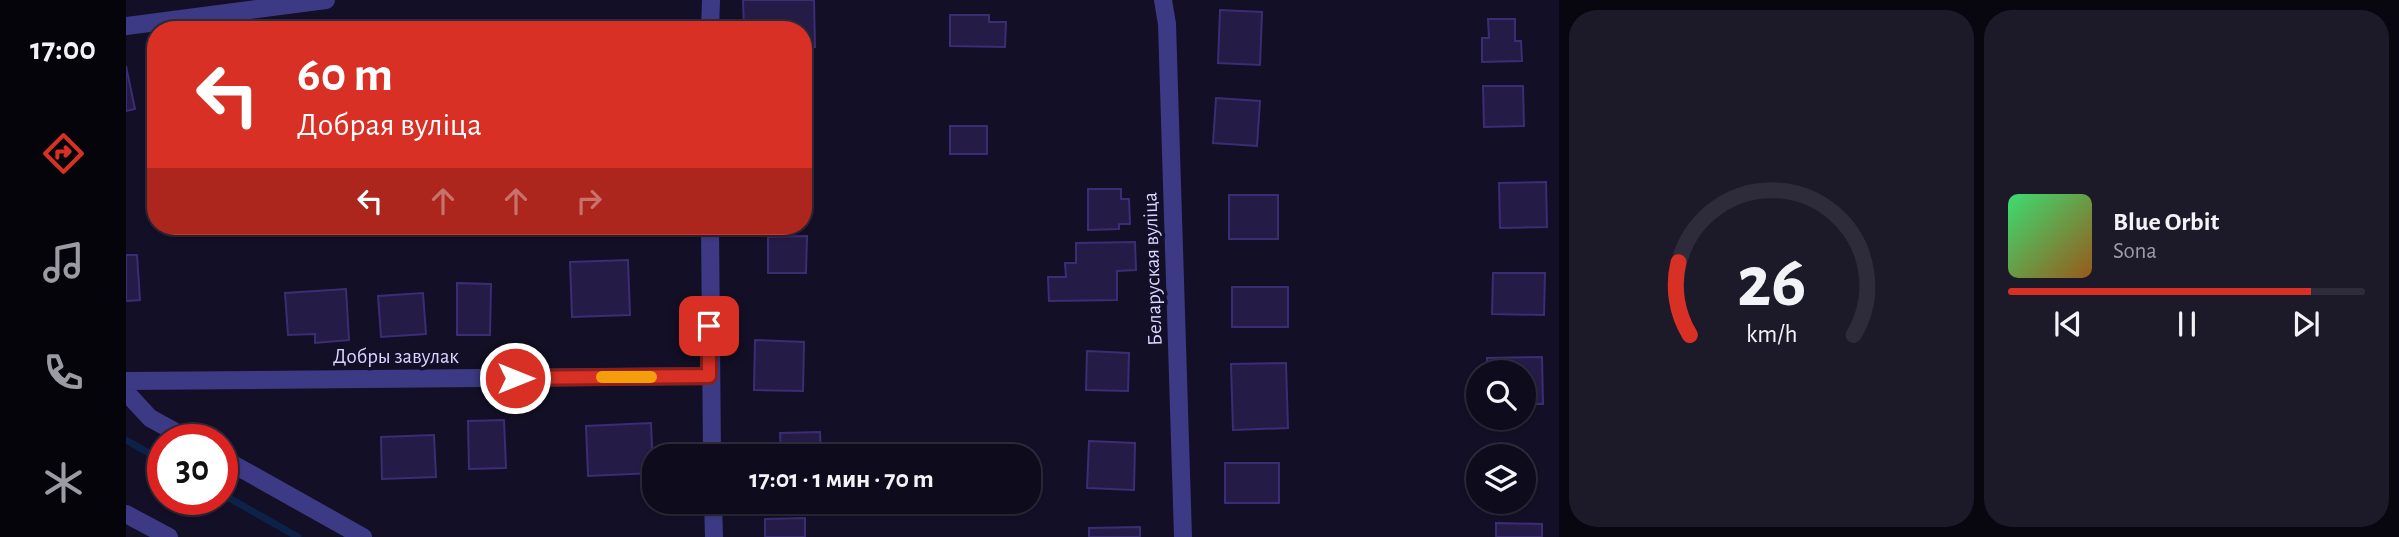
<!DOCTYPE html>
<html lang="ru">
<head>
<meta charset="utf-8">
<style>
  body { margin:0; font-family:"Alegreya Sans",sans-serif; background:#1c1929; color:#f1f3f6; height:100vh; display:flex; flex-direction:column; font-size:26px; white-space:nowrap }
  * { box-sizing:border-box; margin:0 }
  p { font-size:23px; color:#9b9ba3 }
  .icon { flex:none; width:38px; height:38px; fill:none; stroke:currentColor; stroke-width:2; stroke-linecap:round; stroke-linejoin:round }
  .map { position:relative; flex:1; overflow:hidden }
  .sheet { display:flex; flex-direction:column; gap:10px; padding:10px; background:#08060f; width:840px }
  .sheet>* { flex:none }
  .hud { position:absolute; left:21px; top:21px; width:665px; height:214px; border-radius:28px; box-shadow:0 2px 5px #0004,0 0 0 2px #2e2b3b; background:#d93025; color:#fff; overflow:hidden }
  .fabs { position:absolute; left:1340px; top:360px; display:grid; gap:14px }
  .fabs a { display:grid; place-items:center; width:70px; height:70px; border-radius:50%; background:#0e0b1c; box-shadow:0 2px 5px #0004,0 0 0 2px #2e2b3b; font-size:35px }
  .speed { position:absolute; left:21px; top:424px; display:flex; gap:14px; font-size:35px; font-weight:700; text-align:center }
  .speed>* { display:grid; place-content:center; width:91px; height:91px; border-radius:50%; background:#0e0b1c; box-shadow:0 2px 5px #0004,0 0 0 2px #2e2b3b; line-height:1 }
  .speed .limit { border:10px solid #d22; background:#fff; color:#111 }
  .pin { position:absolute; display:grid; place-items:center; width:60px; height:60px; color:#fff; margin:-30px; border-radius:14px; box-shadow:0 4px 10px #0006 }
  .me { position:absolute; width:77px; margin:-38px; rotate:90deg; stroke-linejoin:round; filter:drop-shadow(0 0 5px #0008) }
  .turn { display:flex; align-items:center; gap:24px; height:147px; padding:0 35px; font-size:32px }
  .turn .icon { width:91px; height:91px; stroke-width:2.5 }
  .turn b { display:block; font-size:49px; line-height:60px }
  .lanes { display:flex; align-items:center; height:66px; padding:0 35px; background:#0003; justify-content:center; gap:35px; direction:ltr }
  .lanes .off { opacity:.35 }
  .sheet .card { flex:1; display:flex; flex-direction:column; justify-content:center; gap:10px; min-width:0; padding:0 24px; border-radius:28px; background:#1c1929 }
  .sheet .dial { align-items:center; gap:0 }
  .dial svg { height:182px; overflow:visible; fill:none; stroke:#2e2b3b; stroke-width:7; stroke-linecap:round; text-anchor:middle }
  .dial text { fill:#f1f3f6; stroke:none }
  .song { display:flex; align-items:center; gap:21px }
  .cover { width:84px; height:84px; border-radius:10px; background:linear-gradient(135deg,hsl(140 70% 55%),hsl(30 70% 35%)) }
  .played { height:7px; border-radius:4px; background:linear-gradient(90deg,#d93025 85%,#2e2b3b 85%) }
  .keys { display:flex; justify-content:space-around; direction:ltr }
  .sheet .tiles { flex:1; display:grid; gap:10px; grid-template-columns:repeat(2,1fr) }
  .trip { position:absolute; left:516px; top:444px; width:399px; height:70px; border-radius:28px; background:#0e0b1c; box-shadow:0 2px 5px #0004,0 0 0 2px #2e2b3b; font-weight:600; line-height:70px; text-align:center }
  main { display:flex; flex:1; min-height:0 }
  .tabs { display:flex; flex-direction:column; width:126px; justify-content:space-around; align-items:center; background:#06040b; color:#9b9ba3 }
  .tabs .icon { width:49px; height:49px }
  .tabs .on { color:#d93025 }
  .tabs b { font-size:32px; color:#f1f3f6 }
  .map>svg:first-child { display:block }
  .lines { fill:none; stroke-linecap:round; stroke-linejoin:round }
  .stream { stroke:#0c2248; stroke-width:7 }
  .building { fill:#241b47; stroke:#3b2d73; stroke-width:2 }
  .street { stroke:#3d3a85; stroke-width:18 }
  .route-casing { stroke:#8d1f18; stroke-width:18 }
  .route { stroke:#d93025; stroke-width:12 }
  .slow { stroke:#f59e0b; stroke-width:12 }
  .labels { text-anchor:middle; stroke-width:7; stroke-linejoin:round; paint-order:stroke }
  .street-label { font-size:21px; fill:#d9d4ff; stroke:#130f26 }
</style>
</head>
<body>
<main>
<nav class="tabs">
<b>17:00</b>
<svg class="icon on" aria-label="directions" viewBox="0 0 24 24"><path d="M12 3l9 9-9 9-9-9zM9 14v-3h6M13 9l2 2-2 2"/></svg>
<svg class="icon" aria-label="music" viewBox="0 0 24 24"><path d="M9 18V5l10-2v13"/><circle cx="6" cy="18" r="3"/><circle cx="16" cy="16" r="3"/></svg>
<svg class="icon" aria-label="phone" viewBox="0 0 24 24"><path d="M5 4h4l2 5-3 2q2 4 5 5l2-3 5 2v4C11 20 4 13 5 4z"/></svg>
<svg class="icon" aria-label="climate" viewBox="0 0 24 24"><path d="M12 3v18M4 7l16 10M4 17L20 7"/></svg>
</nav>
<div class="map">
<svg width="1433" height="537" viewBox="0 0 1433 537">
  <rect width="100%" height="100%" fill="#130f26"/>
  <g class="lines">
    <path class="stream" d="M0,440L37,461
      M96,494L172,537"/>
  </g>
  <path class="building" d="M617,0H688L689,47L677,48V30H618Z
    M1094,10L1136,12L1134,65L1092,63Z
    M824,15H863V22H880L879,47L824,46Z
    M1362,19H1389V41H1395L1396,61L1356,62V38H1363Z
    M0,66L9,109L0,111Z
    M1357,86H1397L1398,126L1358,127Z
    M677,89H681L682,131L677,132Z
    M1090,98L1134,101L1131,146L1087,143Z
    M824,126H861V154H824Z
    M1420,182L1421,227L1374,228L1373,183Z
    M962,189H995V199H1003L1004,224H993V229L962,230Z
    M1103,195H1152V239H1103Z
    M681,236L680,273H642V237Z
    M1009,242L1010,270L991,271V300L923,301L922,277H940L939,263H950V243Z
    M0,255H11L14,300L0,301Z
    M502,260L504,315L446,317L444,262Z
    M1367,273H1419L1418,315L1366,314Z
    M331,283L365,284L364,335H331Z
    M1106,287H1162V327H1106Z
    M220,289L223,340L189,343V334L162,335L159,293Z
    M297,293L300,334L255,337L252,296Z
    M629,340L678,342L677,391L628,390Z
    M961,351L1003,353L1002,391L960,390Z
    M1416,357L1417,404H1398V373H1361V358Z
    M1160,363L1162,428L1107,430L1105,364Z
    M378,420L380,468L343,469L342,421Z
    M525,423L527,473L462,476L460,426Z
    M694,432L695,457H655L654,433Z
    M308,435L310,477L256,479L255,437Z
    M963,441L1009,443L1008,490L961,488Z
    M1099,463H1153V503H1099Z
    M679,518V537H639V519Z
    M1370,523L1416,524V537H1370Z
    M1014,527V537H963V528Z"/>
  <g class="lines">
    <path class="street" d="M1037,0L1041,24L1057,537
      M0,26L200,0
      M584,30L585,0
      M584,226L586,457
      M0,381L583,376
      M0,392L24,418L62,439
      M96,458L237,537
      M587,502L588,537
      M0,514L43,537"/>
  </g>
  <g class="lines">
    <g class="route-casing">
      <path id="route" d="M389,378L583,376V326"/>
    </g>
    <use href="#route" class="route"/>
    <path class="slow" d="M476,377H525"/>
  </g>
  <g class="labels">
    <g class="street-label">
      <text transform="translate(1026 269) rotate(-92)" y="7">Беларуская вуліца</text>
      <text x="270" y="363">Добры завулак</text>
    </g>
  </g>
</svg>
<div class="fabs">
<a><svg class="icon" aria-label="search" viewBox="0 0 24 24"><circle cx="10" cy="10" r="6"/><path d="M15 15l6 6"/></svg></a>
<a><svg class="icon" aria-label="layers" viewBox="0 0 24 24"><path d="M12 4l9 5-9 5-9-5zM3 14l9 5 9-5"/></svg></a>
</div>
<div class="speed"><div class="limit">30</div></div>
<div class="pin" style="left:583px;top:326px;background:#d93025"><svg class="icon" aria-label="arrive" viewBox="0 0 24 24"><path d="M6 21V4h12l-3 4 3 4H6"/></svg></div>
<svg class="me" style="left:389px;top:378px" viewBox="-20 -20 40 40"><circle r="17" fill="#d93025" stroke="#fff" stroke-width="3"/><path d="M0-11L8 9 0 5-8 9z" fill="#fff"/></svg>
<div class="trip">17:01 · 1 мин · 70 m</div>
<div class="hud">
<div class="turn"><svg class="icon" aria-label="left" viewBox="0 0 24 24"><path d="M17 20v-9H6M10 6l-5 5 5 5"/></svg><div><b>60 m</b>Добрая вуліца</div></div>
<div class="lanes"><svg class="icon" aria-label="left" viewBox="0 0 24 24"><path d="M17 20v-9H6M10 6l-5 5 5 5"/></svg><svg class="icon off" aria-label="ahead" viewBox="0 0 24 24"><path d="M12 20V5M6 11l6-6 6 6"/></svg><svg class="icon off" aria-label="ahead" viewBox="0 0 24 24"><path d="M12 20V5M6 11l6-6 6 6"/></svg><svg class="icon off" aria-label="right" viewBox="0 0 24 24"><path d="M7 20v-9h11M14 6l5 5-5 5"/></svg></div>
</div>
</div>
<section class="sheet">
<div class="tiles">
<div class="card dial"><svg viewBox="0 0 100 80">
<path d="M14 69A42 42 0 1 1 86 69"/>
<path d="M14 69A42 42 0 0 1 9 37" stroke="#d93025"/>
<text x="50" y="56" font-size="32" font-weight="700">26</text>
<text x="50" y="72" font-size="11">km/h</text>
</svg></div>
<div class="card">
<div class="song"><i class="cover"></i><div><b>Blue Orbit</b><p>Sona</p></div></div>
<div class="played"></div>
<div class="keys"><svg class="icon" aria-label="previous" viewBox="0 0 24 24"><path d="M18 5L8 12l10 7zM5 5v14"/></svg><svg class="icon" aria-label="pause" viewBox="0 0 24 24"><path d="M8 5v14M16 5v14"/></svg><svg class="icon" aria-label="next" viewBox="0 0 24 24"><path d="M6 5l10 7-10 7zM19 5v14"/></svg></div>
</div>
</div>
</section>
</main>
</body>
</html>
